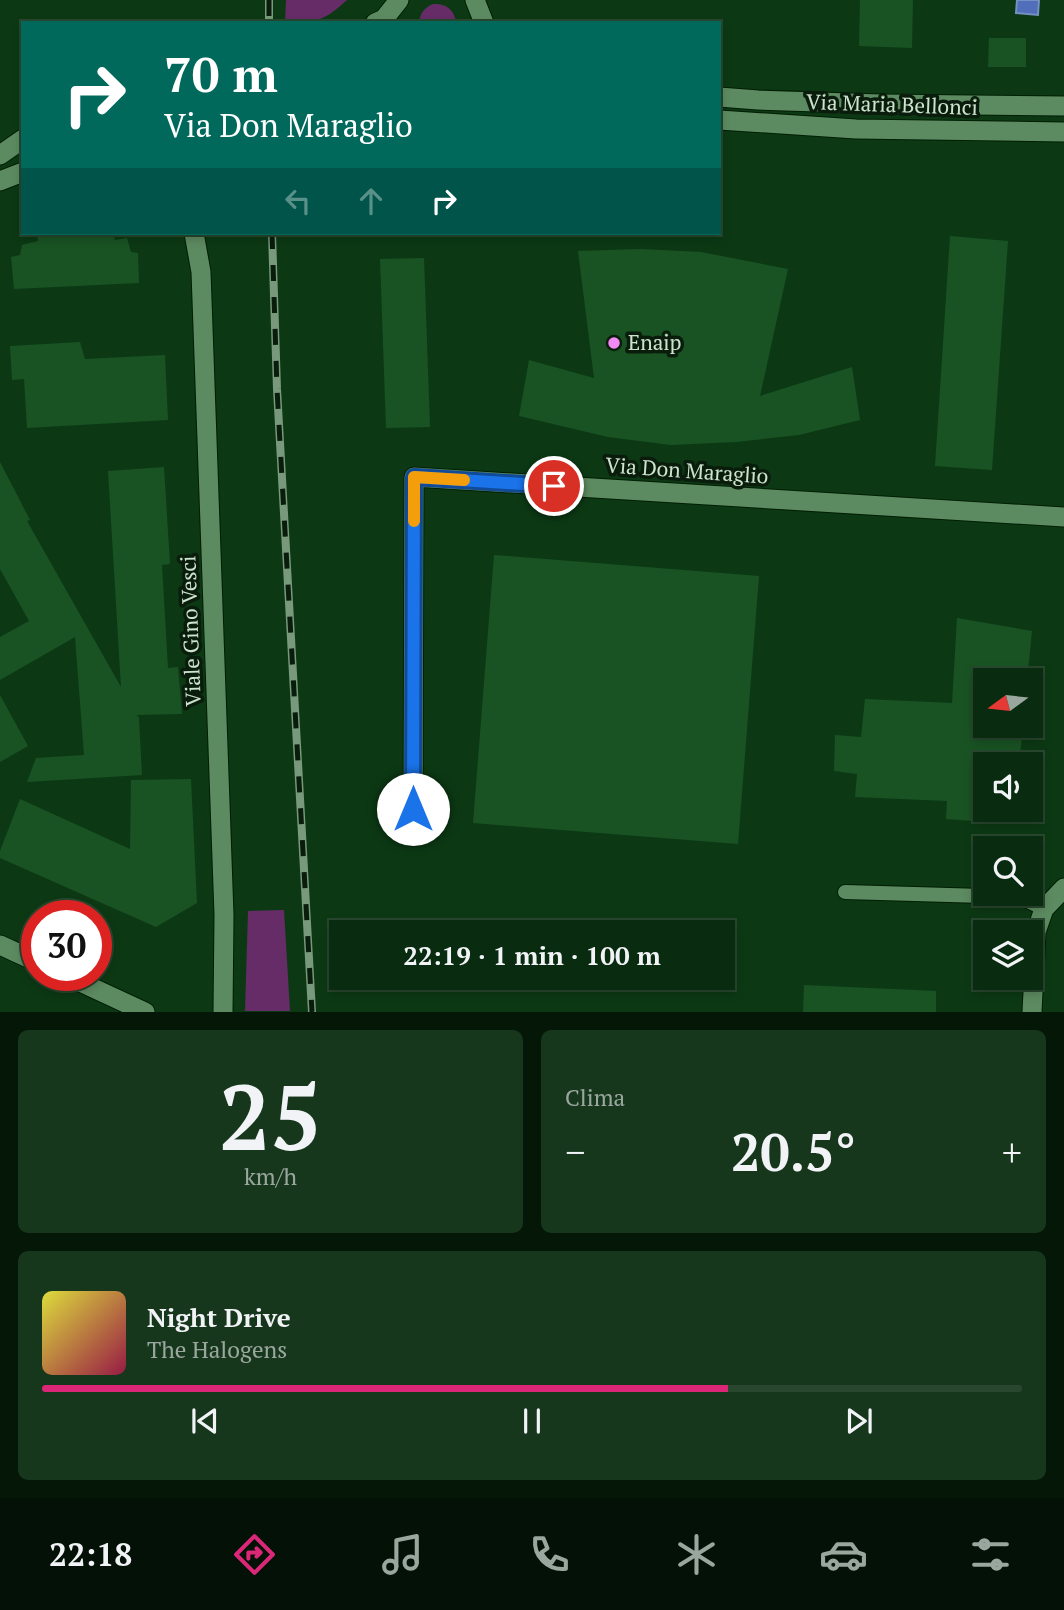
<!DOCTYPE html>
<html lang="it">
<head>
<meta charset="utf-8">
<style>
  body { margin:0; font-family:"PT Serif",serif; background:#17371d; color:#f1f3f6; height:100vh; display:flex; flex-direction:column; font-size:26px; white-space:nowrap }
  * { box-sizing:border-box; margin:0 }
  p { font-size:23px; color:#99a79e }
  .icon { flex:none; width:38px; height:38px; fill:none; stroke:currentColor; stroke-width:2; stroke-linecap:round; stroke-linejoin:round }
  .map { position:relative; height:1012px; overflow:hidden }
  .details { display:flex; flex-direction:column; gap:18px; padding:18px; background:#051808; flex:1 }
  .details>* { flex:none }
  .top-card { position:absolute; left:21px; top:21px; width:700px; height:214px; border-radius:0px; box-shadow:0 4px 10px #0003,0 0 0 2px #29472f; background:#00695c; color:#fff; overflow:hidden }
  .needle { width:46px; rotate:255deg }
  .tools { position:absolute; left:973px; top:668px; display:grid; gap:14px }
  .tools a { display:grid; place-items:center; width:70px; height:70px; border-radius:0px; background:#092b0f; box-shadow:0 4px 10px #0003,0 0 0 2px #29472f; font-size:35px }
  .speed { position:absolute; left:21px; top:900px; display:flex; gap:14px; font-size:35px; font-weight:700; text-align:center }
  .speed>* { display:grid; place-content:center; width:91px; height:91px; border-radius:50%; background:#092b0f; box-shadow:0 4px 10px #0003,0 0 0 2px #29472f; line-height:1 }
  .speed .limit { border:10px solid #d22; background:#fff; color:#111 }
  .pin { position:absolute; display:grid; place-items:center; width:60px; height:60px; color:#fff; margin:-30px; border:4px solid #fff; border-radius:50%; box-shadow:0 2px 7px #0007 }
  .me { position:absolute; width:77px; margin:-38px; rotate:0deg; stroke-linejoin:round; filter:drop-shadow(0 0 5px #0008) }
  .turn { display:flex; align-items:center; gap:24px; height:147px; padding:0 28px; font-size:32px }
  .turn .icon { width:91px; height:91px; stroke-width:2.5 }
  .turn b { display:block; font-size:49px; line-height:60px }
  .lanes { display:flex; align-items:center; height:66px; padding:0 28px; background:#0003; justify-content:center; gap:35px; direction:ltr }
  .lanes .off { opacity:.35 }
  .big { font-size:52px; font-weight:700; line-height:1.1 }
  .details .tile { flex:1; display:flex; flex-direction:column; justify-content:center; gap:10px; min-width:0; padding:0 24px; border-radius:10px; background:#17371d }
  .details .dial { align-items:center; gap:0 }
  .dial b { font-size:91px; line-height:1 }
  .song { display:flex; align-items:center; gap:21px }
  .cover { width:84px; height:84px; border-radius:10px; background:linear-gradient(135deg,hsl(60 70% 55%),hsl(340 70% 35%)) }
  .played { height:7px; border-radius:4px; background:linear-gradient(90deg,#db2777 70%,#29472f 70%) }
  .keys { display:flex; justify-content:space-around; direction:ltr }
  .heat { display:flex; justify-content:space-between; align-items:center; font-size:38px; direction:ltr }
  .details .tiles { flex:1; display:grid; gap:18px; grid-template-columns:1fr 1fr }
  .tile:last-child { grid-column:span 2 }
  .trip { position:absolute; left:329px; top:920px; width:406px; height:70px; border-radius:0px; background:#092b0f; box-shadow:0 4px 10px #0003,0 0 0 2px #29472f; font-weight:700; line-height:70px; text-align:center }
  .tab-bar { display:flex; height:112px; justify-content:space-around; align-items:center; background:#041106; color:#99a79e }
  .tab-bar .icon { width:49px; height:49px }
  .tab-bar .current { color:#db2777 }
  .tab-bar b { font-size:32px; color:#f1f3f6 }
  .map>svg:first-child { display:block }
  .green { fill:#652c67 }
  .water { fill:#506eba; stroke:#7591c0; stroke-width:2 }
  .building { fill:#195323 }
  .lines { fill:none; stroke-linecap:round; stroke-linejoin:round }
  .service-casing { stroke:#001e04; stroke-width:16 }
  .minor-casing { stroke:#001e04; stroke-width:21 }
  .tertiary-casing { stroke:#001e04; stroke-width:21 }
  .service { stroke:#5d8b61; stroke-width:14 }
  .minor { stroke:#5d8b61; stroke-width:19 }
  .tertiary { stroke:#5d8b61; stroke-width:19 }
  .rail-casing { stroke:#78997c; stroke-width:8 }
  .rail { stroke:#0a1c0c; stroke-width:5; stroke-dasharray:16; stroke-linecap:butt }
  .route-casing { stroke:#114b97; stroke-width:18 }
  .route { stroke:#1a73e8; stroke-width:12 }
  .slow { stroke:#f59e0b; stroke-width:12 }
  .poi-dot { fill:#f18af4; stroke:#0a1c0c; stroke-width:2.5 }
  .labels { text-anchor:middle; stroke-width:7; stroke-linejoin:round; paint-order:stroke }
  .street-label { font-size:21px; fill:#cce4cd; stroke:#0a1c0c }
  .poi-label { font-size:21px; fill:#cce4cd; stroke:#0a1c0c; text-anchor:start }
</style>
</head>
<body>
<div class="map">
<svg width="1064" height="1012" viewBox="0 0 1064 1012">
  <rect width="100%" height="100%" fill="#0c3914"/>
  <path class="green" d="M286,0H347C324,21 316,23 285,23Z
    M433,4C446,3 455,10 456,23H419C420,13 424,8 433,4Z
    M284,910L290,1011H245L248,911Z"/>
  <path class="water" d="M1017,0H1039L1038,15L1016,13Z"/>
  <path class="building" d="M860,0H913L912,48L859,46Z
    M989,38H1026V67H988Z
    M37,233H113L115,240L127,238L131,252L138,253L139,283L14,289L11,257L20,255L22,245L38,241Z
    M950,236L1008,241L992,470L935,466Z
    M640,249L701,252L788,269L760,396L852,367L860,420L799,435L736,442L671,445L608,437L519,416L529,360L594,378L578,251Z
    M424,258L430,427L386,428L380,259Z
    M80,342L85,359L165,355L168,420L27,428L24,379L12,380L10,346Z
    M0,462L30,520L27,521L121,687L108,471L164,467L170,564L162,565L168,668L178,667L182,714L137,715L139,718L142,775L27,782L36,758L84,755L75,637L0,680V637L29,621L0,569Z
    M494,555L759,576L738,844L473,823Z
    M957,618L1032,631L1027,681H985V726H1023L1019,765H985V810H1015L1014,824L946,819L947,801L855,797L857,774L834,771L835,735L861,737L865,699L952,703Z
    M0,695L28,746L0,762Z
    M191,779L197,903L156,927L0,858V851L20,799L130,849L131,780Z
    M804,985L936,991V1012H803Z"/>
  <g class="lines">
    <g class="service-casing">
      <path id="service" d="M845,892L1020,897L1044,909"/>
    </g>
    <g class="minor-casing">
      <path id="minor" d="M194,233L201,272L224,915L223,1012
        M413,836L414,477L1064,517
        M0,945L37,962
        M65,975L145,1012
        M1032,1012L1036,932L1044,909L1064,888"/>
    </g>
    <g class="tertiary-casing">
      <path id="tertiary" d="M475,0L484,23
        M375,23L384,19L399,0
        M719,97L758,100L881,104L1064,106
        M719,120L856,129L1064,132
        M0,155L23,139
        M0,181L23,172"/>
    </g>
    <use href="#service" class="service"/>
    <use href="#minor" class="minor"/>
    <use href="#tertiary" class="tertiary"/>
    <g class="rail-casing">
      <path id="rail" d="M269,0V23
        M272,233L277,389L312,1012"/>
    </g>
    <use href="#rail" class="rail"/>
  </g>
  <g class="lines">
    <g class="route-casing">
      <path id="route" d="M413,809L414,477L554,486"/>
    </g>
    <use href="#route" class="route"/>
    <path class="slow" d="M414,521V477L464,480"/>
  </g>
  <circle class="poi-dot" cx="614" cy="343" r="7"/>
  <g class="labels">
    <g class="street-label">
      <text transform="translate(892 105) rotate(2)" y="7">Via Maria Bellonci</text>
      <text transform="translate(687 471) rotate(4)" y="7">Via Don Maraglio</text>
      <text transform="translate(191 631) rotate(-92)" y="7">Viale Gino Vesci</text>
    </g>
    <g class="poi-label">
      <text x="628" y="350">Enaip</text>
    </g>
  </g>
</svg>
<div class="tools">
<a><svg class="needle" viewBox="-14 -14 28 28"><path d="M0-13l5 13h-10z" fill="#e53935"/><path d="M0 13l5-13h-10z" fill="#99a79e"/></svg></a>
<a><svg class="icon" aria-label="sound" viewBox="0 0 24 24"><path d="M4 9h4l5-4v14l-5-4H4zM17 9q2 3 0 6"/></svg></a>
<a><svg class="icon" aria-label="search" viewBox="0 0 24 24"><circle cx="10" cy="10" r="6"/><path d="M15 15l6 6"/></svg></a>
<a><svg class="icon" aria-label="layers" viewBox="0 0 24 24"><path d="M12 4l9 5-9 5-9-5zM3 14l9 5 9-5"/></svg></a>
</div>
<div class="speed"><div class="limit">30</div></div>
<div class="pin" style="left:554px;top:486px;background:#d93025"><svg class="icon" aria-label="arrive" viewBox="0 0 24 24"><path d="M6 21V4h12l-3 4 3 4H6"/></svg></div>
<svg class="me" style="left:413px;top:809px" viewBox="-20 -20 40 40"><circle r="19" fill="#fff"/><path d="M0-13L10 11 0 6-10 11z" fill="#1a73e8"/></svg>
<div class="trip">22:19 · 1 min · 100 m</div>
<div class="top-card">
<div class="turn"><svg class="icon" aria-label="right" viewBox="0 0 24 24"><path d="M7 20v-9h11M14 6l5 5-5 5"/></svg><div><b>70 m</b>Via Don Maraglio</div></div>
<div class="lanes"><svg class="icon off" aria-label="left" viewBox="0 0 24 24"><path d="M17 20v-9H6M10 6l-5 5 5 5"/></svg><svg class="icon off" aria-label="ahead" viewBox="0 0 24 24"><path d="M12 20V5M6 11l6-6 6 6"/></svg><svg class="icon" aria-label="right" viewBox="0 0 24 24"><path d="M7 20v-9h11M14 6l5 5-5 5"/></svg></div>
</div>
</div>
<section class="details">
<div class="tiles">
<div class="tile dial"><b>25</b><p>km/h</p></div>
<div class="tile"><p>Clima</p>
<div class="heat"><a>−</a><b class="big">20.5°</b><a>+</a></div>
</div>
<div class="tile">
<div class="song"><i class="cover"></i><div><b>Night Drive</b><p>The Halogens</p></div></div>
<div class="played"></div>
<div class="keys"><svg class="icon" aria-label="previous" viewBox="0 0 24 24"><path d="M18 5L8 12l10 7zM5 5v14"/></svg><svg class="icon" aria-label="pause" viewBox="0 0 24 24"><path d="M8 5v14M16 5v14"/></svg><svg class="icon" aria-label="next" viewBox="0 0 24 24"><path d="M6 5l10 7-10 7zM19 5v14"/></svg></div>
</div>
</div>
</section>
<nav class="tab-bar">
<b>22:18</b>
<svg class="icon current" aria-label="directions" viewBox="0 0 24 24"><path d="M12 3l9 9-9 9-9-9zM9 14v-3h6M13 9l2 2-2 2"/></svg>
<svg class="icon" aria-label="music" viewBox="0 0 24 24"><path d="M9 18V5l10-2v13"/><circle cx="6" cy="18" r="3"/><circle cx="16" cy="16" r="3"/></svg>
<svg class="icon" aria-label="phone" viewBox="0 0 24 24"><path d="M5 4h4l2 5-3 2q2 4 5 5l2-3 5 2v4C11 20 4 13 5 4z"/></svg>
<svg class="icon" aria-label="climate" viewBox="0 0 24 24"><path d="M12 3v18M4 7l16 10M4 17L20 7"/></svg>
<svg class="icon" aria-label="car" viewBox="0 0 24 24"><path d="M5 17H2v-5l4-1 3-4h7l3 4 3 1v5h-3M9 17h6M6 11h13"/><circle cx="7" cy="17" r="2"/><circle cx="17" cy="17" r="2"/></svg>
<svg class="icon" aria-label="filters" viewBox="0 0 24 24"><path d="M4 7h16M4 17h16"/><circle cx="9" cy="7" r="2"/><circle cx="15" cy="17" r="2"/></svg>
</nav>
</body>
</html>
